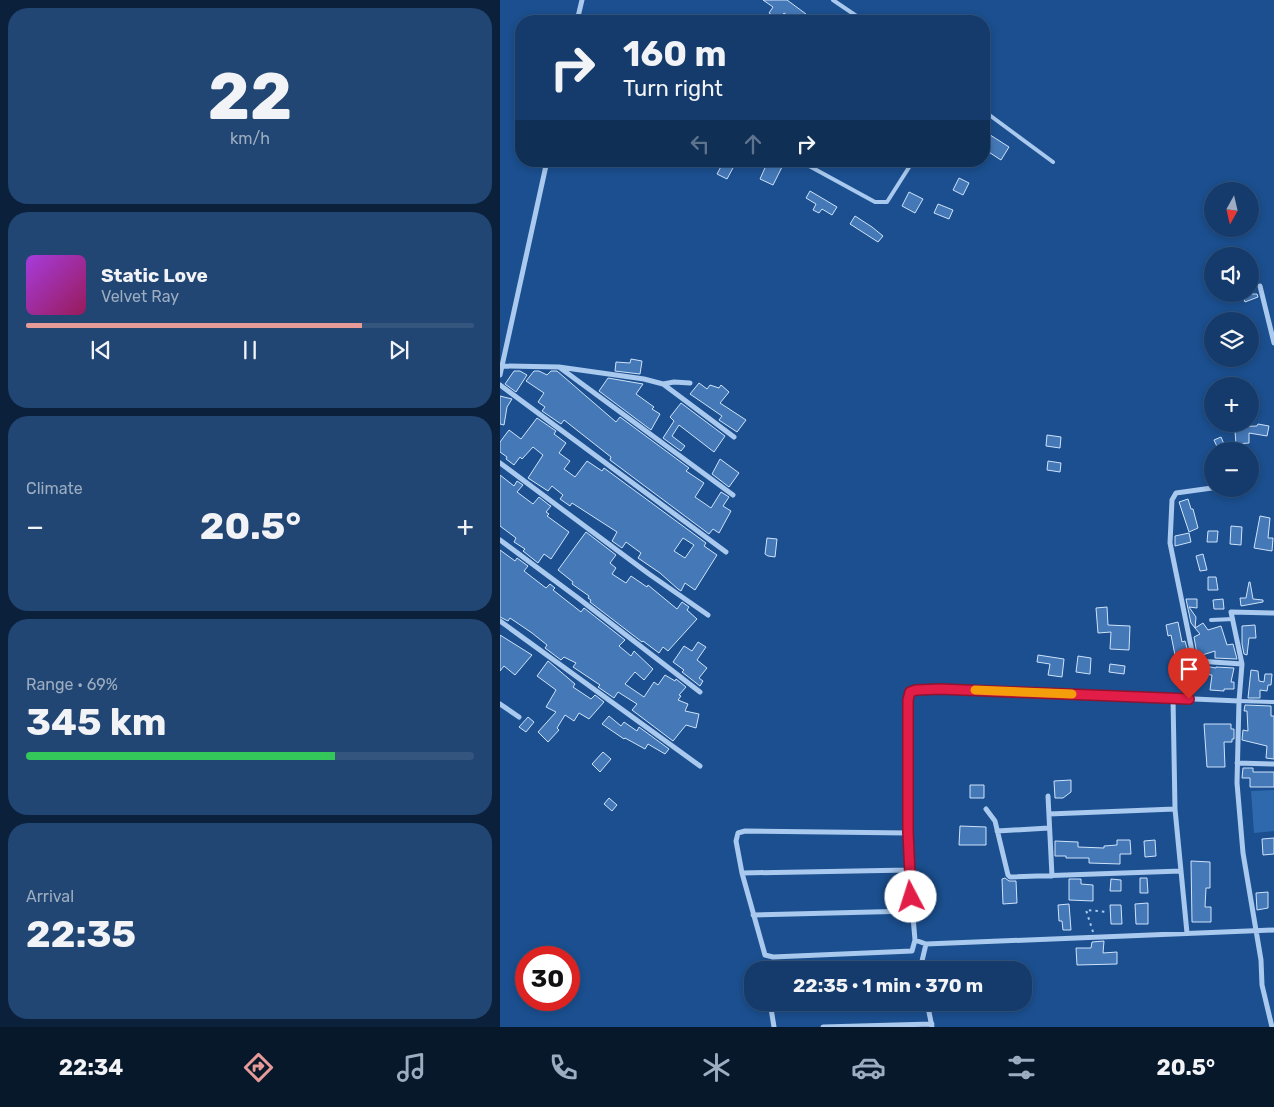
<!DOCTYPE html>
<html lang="en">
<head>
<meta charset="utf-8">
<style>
  body { margin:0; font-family:Rubik,sans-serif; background:#214673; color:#f1f3f6; height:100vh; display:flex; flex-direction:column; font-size:19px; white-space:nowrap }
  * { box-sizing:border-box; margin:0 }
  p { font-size:16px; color:#9dadc1 }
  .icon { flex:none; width:28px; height:28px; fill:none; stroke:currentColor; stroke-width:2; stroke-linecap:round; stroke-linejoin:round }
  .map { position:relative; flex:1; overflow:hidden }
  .side { display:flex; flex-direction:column; gap:8px; padding:8px; background:#0b203b; width:500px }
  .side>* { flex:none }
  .guide { position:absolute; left:15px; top:15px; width:475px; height:152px; border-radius:20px; box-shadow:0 2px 8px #0003,0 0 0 1px #33557e; background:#143b6b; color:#f1f3f6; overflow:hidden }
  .needle { width:32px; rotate:188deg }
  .fabs { position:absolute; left:704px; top:182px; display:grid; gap:10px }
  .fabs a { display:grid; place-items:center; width:55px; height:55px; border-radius:50%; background:#143b6b; box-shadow:0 2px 8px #0003,0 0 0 1px #33557e; font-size:25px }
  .speed { position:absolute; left:15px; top:946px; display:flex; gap:10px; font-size:25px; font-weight:700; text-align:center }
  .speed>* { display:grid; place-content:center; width:65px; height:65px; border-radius:50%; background:#143b6b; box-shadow:0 2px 8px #0003,0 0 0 1px #33557e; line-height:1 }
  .speed .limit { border:8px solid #d22; background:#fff; color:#111 }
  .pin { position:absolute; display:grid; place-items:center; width:42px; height:42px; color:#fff; margin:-51px -21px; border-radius:50% 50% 50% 0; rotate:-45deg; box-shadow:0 0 5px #0007 }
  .pin .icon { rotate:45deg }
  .me { position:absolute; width:55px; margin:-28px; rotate:355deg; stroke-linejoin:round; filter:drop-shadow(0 0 4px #0008) }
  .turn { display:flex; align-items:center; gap:18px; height:105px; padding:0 25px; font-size:22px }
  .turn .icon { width:65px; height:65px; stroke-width:2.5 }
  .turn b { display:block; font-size:35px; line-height:42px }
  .lanes { display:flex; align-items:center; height:48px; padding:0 25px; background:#0003; justify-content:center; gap:25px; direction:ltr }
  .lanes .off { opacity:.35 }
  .big { font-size:38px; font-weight:700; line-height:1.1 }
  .side .card { flex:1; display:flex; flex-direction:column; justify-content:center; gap:8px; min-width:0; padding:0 18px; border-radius:20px; background:#214673 }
  .side .dial { align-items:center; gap:0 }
  .dial b { font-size:65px; line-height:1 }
  .song { display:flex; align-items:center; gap:15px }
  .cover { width:60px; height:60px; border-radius:8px; background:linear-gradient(135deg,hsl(280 70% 55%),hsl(330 70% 35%)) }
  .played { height:5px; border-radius:2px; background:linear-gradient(90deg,#e69b98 75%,#33557e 75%) }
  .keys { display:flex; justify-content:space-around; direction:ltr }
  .heat { display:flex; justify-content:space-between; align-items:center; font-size:28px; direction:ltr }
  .charge { height:8px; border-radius:4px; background:linear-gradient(90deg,#34c759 69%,#33557e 0) }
  .trip { position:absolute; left:244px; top:961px; width:288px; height:50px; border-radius:20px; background:#143b6b; box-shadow:0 2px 8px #0003,0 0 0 1px #33557e; font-weight:700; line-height:50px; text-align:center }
  .tabs { display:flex; height:80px; justify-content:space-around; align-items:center; background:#08182b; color:#9dadc1 }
  .tabs .icon { width:35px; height:35px }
  .tabs .current { color:#e69b98 }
  .tabs b { font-size:22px; color:#f1f3f6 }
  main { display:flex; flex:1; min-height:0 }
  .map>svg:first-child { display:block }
  .green { fill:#2e69ad }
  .building { fill:#4478b7; stroke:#cfe3fa; fill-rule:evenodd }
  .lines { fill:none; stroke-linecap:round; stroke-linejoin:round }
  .path { stroke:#a9c9ee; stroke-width:2; stroke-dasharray:2.5 4; stroke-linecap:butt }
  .service { stroke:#a9c9ee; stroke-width:4 }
  .minor { stroke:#a9c9ee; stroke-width:5 }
  .route-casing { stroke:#92132f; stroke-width:12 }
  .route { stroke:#e11d48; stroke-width:9 }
  .slow { stroke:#f59e0b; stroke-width:9 }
</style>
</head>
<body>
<main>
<section class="side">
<div class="card dial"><b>22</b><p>km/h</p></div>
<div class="card">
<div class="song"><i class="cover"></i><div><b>Static Love</b><p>Velvet Ray</p></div></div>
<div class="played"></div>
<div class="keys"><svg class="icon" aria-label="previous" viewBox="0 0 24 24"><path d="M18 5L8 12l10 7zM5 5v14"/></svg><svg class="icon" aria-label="pause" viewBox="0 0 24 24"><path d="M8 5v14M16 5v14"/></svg><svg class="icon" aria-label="next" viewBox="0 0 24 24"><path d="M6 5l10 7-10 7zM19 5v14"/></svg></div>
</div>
<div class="card"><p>Climate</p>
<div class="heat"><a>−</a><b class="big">20.5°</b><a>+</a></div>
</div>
<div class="card"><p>Range · 69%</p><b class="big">345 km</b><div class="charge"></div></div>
<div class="card"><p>Arrival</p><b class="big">22:35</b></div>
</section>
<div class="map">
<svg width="774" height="1027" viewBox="0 0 774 1027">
  <rect width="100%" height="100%" fill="#1b4f8f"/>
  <path class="green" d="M774,790V831L754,833L751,791Z"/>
  <path class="building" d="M263,0H287L306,14L300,21H296L284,13L279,20L269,13L273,7Z
    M484,131L509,147L501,160L484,149Z
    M224,161L234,166L227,179L217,174Z
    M268,161H285L273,185L260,179Z
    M459,178L469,183L463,195L453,190Z
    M310,191L337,207L332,215L322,209L319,213L313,210L316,204L306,198Z
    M409,192L423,199L415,213L402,206Z
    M438,204L453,210L449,219L434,213Z
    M355,216L372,227L383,236L378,242L350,224Z
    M742,294H757L758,297L745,302Z
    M131,359L142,361L140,374L115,371L116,362L130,363Z
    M14,371H20L27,375L16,392L5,384Z
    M34,371H39L47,375L51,371H57L116,422L120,417L189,468L186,471L204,483L195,497L211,508L221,492L229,497L223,506L231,511L219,533L213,529L209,534L110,460L111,457L64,420L61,424L42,411L45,407L38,402L44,393L26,381Z
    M108,378L143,384L136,394L154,407L152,409L160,414L151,430L99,391Z
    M199,383L207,389L210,385L219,388L221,385L229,392L220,403L246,420L237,432L219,420L222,416L190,394Z
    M0,396L12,399L7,407L4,425L0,424Z
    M181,403L225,436L214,452L179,425L172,436L185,446L181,451L163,438L174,421L170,417Z
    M37,418L56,431L54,434L66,443L59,453L70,461L64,469L75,477L87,461L102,471L104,468L206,543L204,546L217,555L195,590L185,583L181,591L178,589L160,573L138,558L141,553L126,542L122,548L112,541L117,532L72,503L70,506L60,499L63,495L52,486L48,491L28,478L43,455L33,447L22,459L20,457L14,465L6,459L7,457L0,452V442L9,430L21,439ZM183,538L194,545L185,558L174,551Z
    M758,424L769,426L767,436L749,433V443L736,444L735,431L731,430V427L757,426Z
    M547,435L561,437L560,448L546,446Z
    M721,437L727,451H719L714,440Z
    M220,459L239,473L229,487L212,474Z
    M548,461L561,463L560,472L547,470Z
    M0,475L14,486L17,481L23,485L17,492L33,504L39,497L49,505L51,506L46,512L49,514L47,516L69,532L51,559L44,554L38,563L23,551L25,549L14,542L16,538L0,526Z
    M688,499L691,509H693L698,528L689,532L679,502Z
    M760,516L770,518L768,538H773L772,551L754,548Z
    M731,526L742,527L741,545L730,544Z
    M708,531H718L717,542H707Z
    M86,532L116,555L110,563L116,568L112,574L126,583L131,576L147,587L148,585L177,609L182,602L189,607L187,610L197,619L168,651L163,647L159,653L143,641L142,642L90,602L91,600L88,598L89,596L72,584L73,582L58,570Z
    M689,533L691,542L675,546V536Z
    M267,538L277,539L275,557L268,556L265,554Z
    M0,550L15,561L17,558L28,566L24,571L46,588L50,584L55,588L53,590L81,612L84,608L125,640L119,646L131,656L134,651L153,669L144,680L135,672L125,684L144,697L154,682L158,685L165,675L175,681L176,679L186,687L179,695L181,696L178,700L188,704L185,711L199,714L196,728L186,725L173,741L132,710L137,704L118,692L114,698L98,687L100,685L73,667L76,663L64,657L61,660L45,648L47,645L32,633L10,618L8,621L0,617Z
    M703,554L707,570L700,571L696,556Z
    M708,577H716L718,590H708Z
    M749,582H750L753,599L763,600V602L741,606L740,598H746Z
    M686,599H697V608L689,607L696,617L695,628L691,623Z
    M723,599L724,609H714L713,600Z
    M607,607L608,625L630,626L629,650L610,649L611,632L598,633L596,608Z
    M678,622L682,642L685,641L688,652L675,655L671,635L668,636L666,625Z
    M703,623L708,630L721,626L727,645L733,644L737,659L715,658V651L699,656L697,654L694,637L700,634L695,628Z
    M755,625L756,638H749L747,655L744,654L742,644V626Z
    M0,635L32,655L15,675L4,666L0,671Z
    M198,642L206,647L197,660L207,668L199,678L203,681L200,686L182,672L184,670L173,662L184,646L192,651Z
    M538,655L564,659L562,677L548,675L550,664L537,662Z
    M578,656L591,658L590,674L576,672Z
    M48,661L75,684L73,687L91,699L95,695L104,702L89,719L79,713L74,721L65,715L57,728L59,730L48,742L38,732L56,712L46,707L56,690L37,676Z
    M610,664L625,666L624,674L609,672Z
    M683,665L693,667L691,683L681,682Z
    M699,665L716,668V667L734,668L731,682H734V689H724V691L710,690L712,675L701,674Z
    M751,670L758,671L759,681L764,682L765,674H772L771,685H768L767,691L760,690V698H748Z
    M745,705L771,706V716H774V759L766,758L767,746L742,740L743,730L748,731L747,711H744Z
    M109,716L121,726L124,722L137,731L139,727L169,749L165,754L148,744L145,749L125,738L124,739L102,724Z
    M28,717L34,722L26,732L19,727Z
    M704,724H731V729H734V739H732V742H724L725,767H707Z
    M103,752L111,759L100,772L92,764Z
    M743,768H753V772H774V787H750V778H742Z
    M571,780V792L563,798H555L554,781Z
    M470,785H484V798H470Z
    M109,798L117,805L112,811L104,804Z
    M460,826L486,827V845H459Z
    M774,838V854L763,855L762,839Z
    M617,840H630L631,854H620V864L589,863V858H566V856H555V841L578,842V847L604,848V846L617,845Z
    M655,840L656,856L645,857L644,841Z
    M691,861L710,862V888H706L705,907H711V922H692Z
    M505,878L509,881H516L517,903L503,904L502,879Z
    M640,878H647L648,893H640Z
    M569,879H581V884L593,885V901L569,900Z
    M611,879L621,880V891H610Z
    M768,892V908L757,910L756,893Z
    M648,903V924H636L635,904Z
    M569,904L571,930H563L562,921H559L558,905Z
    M610,905H621L622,924H611Z
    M604,941L603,953L617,952V964L577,965L576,948H591L592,942Z"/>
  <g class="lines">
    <path class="path" d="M593,932L586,910L608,912"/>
    <path class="service" d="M333,0L358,17L356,21
      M358,17L364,21
      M484,111L553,162
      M300,161L375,202H387L413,161
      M711,620L733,619
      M739,701L774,702"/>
    <path class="minor" d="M77,21L82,0
      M760,286L774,343
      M2,366L59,367L233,495
      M59,367L144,379L163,384L234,437
      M0,375L47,161
      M163,384L174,382L190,383
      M0,385L226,552
      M0,463L149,574L208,615
      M712,488L676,493L672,500L670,543L693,656L698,661L742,664
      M0,540L78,598L200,692
      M0,621L200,766
      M673,698L675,809
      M739,701L742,664L731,612L774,613
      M0,704L19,717
      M737,763L774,764
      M548,796L552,876
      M486,809L495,821L508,875L510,877L681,871
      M549,814L675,809L687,933
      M245,831L408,833L409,870L415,940L412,951L273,957L265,955L242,873L236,841L238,833Z
      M497,831L549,828
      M408,833V699L410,693L416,690L516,691L739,701L737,783L743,853L761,960L762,985L772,1027
      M242,873L409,870
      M253,915L412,911
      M415,940L426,944L774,930
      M422,970V961L426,944
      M270,1002L274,1027
      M427,1002L432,1027
      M323,1027L432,1024"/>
  </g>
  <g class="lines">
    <g class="route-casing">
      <path id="route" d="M411,897L408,832V700L410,692L416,690L440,689L689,699"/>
    </g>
    <use href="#route" class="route"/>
    <path class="slow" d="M475,690L572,694"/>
  </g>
</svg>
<div class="fabs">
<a><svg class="needle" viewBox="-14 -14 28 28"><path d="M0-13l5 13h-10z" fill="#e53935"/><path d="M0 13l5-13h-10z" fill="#9dadc1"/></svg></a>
<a><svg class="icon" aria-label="sound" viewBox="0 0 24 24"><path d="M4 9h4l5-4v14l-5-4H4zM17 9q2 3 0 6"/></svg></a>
<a><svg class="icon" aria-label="layers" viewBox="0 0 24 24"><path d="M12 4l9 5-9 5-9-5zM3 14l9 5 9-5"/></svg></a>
<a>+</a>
<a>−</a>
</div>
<div class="speed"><div class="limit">30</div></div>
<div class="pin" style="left:689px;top:699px;background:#d93025"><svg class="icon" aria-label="arrive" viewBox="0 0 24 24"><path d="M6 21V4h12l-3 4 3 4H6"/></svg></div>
<svg class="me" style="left:411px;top:897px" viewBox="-20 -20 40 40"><circle r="19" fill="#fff"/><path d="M0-13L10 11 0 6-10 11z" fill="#e11d48"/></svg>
<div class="trip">22:35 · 1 min · 370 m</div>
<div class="guide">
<div class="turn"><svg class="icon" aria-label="right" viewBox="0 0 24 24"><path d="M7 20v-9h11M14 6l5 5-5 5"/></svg><div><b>160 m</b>Turn right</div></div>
<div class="lanes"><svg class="icon off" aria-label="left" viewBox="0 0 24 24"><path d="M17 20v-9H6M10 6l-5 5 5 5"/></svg><svg class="icon off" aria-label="ahead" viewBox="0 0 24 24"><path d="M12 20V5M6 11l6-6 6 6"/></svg><svg class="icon" aria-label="right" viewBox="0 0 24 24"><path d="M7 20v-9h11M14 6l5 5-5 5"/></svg></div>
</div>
</div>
</main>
<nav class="tabs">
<b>22:34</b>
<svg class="icon current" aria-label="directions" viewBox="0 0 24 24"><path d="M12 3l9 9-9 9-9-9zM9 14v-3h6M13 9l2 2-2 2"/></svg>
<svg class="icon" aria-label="music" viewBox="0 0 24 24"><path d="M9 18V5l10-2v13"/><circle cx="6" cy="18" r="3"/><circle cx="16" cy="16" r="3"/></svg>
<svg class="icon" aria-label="phone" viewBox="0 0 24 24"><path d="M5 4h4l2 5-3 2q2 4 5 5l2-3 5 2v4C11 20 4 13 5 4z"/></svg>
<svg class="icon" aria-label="climate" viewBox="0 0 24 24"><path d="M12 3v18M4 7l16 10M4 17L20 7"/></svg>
<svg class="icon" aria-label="car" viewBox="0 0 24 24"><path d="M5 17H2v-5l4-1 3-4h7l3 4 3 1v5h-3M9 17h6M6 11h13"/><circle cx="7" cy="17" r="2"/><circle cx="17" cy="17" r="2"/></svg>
<svg class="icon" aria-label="filters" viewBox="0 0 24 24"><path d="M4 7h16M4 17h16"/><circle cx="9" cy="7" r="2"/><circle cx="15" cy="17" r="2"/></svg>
<b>20.5°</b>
</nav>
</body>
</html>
